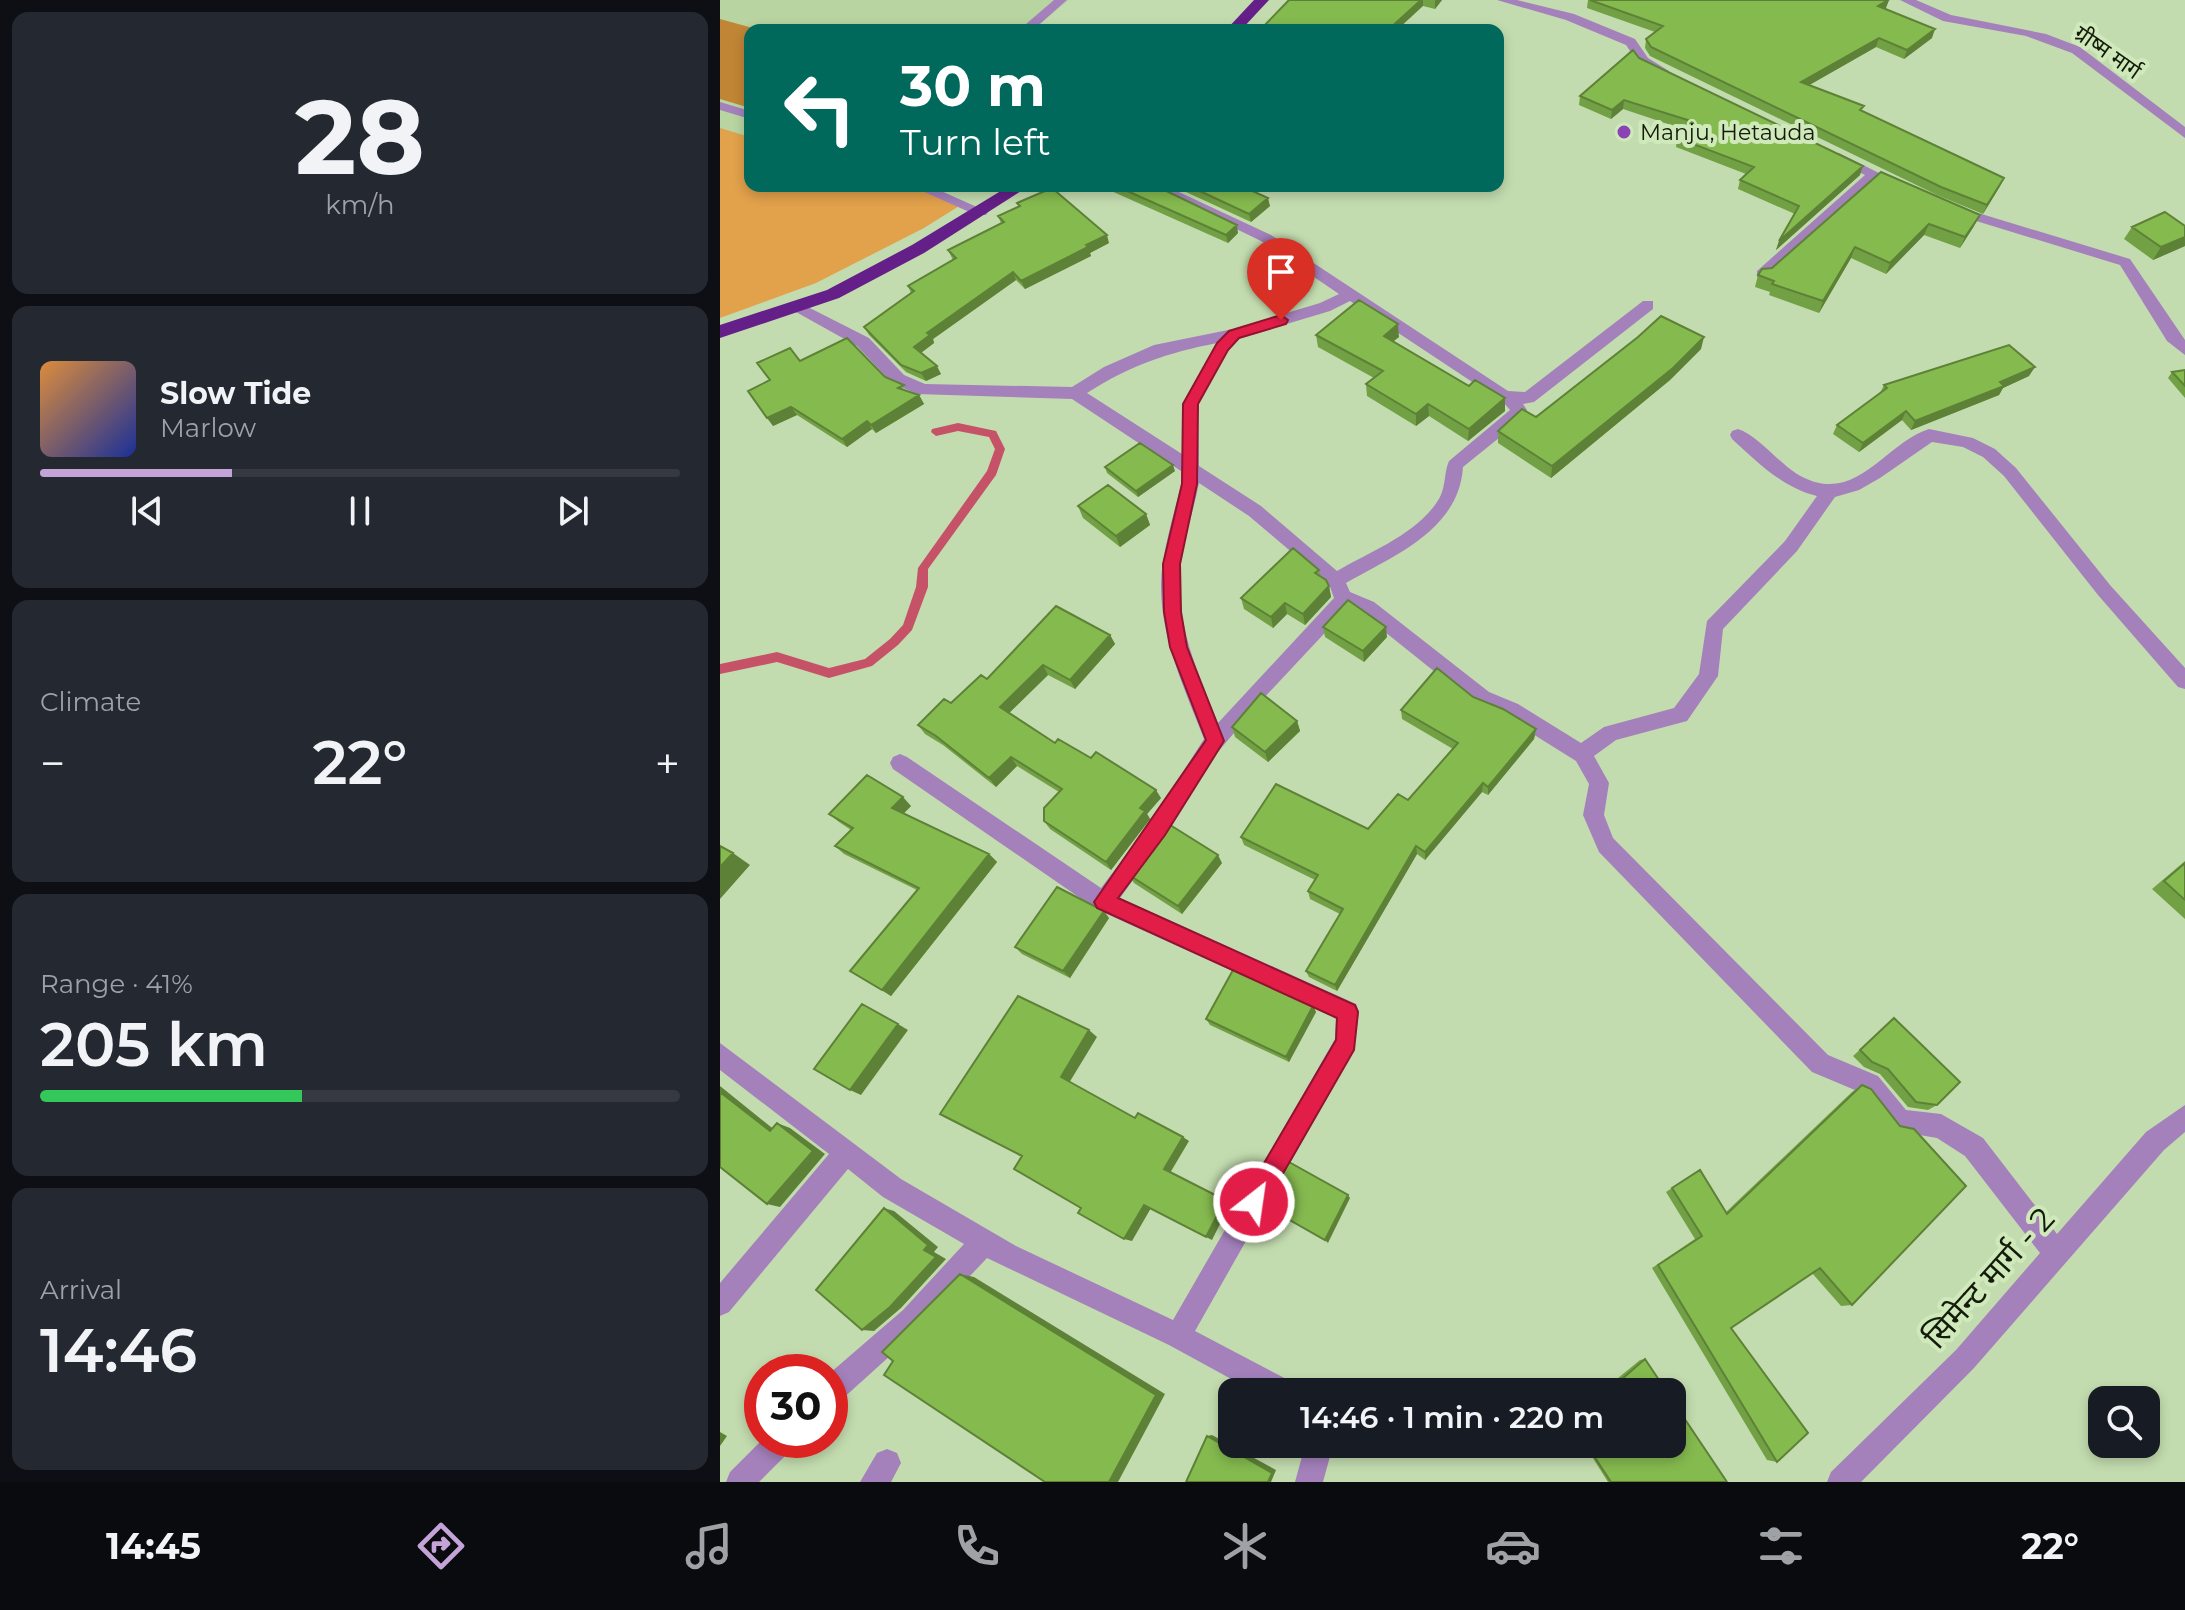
<!DOCTYPE html>
<html lang="en">
<head>
<meta charset="utf-8">
<style>
  body { margin:0; font-family:Montserrat,"Noto Sans Devanagari",sans-serif; background:#242831; color:#f1f3f6; height:100vh; display:flex; flex-direction:column; font-size:30px; white-space:nowrap }
  * { box-sizing:border-box; margin:0 }
  p { font-size:26px; color:#9ea1a6 }
  .icon { flex:none; width:44px; height:44px; fill:none; stroke:currentColor; stroke-width:2; stroke-linecap:round; stroke-linejoin:round }
  .map { position:relative; flex:1; overflow:hidden }
  .sheet { display:flex; flex-direction:column; gap:12px; padding:12px; background:#0d0f14; width:720px }
  .sheet>* { flex:none }
  .banner { position:absolute; left:24px; top:24px; width:760px; height:168px; border-radius:16px; box-shadow:0 4px 12px #0003; background:#00695c; color:#fff; overflow:hidden }
  .tools { position:absolute; left:1368px; top:1386px; display:grid; gap:16px }
  .tools a { display:grid; place-items:center; width:72px; height:72px; border-radius:16px; background:#171b24; box-shadow:0 4px 12px #0003; font-size:40px }
  .speed { position:absolute; left:24px; top:1354px; display:flex; gap:16px; font-size:40px; font-weight:700; text-align:center }
  .speed>* { display:grid; place-content:center; width:104px; height:104px; border-radius:50%; background:#171b24; box-shadow:0 4px 12px #0003; line-height:1 }
  .speed .limit { border:12px solid #d22; background:#fff; color:#111 }
  .pin { position:absolute; display:grid; place-items:center; width:68px; height:68px; color:#fff; margin:-82px -34px; border-radius:50% 50% 50% 0; rotate:-45deg; box-shadow:0 0 8px #0007 }
  .pin .icon { rotate:45deg }
  .me { position:absolute; width:88px; margin:-44px; rotate:30deg; stroke-linejoin:round; filter:drop-shadow(0 0 6px #0008) }
  .turn { display:flex; align-items:center; gap:28px; height:168px; padding:0 24px; font-size:36px }
  .turn .icon { width:104px; height:104px; stroke-width:2.5 }
  .turn b { display:block; font-size:56px; line-height:68px }
  .big { font-size:60px; font-weight:600; line-height:1.1 }
  .sheet .tile { flex:1; display:flex; flex-direction:column; justify-content:center; gap:12px; min-width:0; padding:0 28px; border-radius:16px; background:#242831 }
  .sheet .dial { align-items:center; gap:0 }
  .dial b { font-size:104px; line-height:1 }
  .song { display:flex; align-items:center; gap:24px }
  .cover { width:96px; height:96px; border-radius:12px; background:linear-gradient(135deg,hsl(30 70% 55%),hsl(230 70% 35%)) }
  .played { height:8px; border-radius:4px; background:linear-gradient(90deg,#c3a3d8 30%,#363941 30%) }
  .keys { display:flex; justify-content:space-around; direction:ltr }
  .heat { display:flex; justify-content:space-between; align-items:center; font-size:44px; direction:ltr }
  .charge { height:12px; border-radius:6px; background:linear-gradient(90deg,#34c759 41%,#363941 0) }
  .trip { position:absolute; left:498px; top:1378px; width:468px; height:80px; border-radius:16px; background:#171b24; box-shadow:0 4px 12px #0003; font-weight:600; line-height:80px; text-align:center }
  .menu { display:flex; height:128px; justify-content:space-around; align-items:center; background:#090b0e; color:#9ea1a6 }
  .menu .icon { width:56px; height:56px }
  .menu .selected { color:#c3a3d8 }
  .menu b { font-size:36px; color:#f1f3f6 }
  main { display:flex; flex:1; min-height:0 }
  .map>svg:first-child { display:block }
  .built { fill:#b8d4a0 }
  .green { fill:#e2a14b }
  .forest { fill:#c08535 }
  .lines { fill:none; stroke-linecap:round; stroke-linejoin:round }
  .stream { fill:#c65268; fill-rule:evenodd }
  .minor { fill:#a481bb; fill-rule:evenodd }
  .highway { fill:#651f88; fill-rule:evenodd }
  .wall { fill:#72a044 }
  .shaded-wall { fill:#5d8237 }
  .building { fill:#85ba4f; stroke:#5d8237; stroke-width:2 }
  .route { fill:#e11d48; stroke:#92132f; stroke-width:2 }
  .poi-dot { fill:#8b42b4; stroke:#d0e9bb; stroke-width:3 }
  .labels { text-anchor:middle; stroke-width:8; stroke-linejoin:round; paint-order:stroke }
  .far-street-label { font-size:22px; fill:#131b0b; stroke:#d0e9bb }
  .far-poi-label { font-size:22px; fill:#131b0b; stroke:#d0e9bb; text-anchor:start }
  .near-street-label { font-size:32px; fill:#131b0b; stroke:#d0e9bb }
</style>
</head>
<body>
<main>
<section class="sheet">
<div class="tile dial"><b>28</b><p>km/h</p></div>
<div class="tile">
<div class="song"><i class="cover"></i><div><b>Slow Tide</b><p>Marlow</p></div></div>
<div class="played"></div>
<div class="keys"><svg class="icon" aria-label="previous" viewBox="0 0 24 24"><path d="M18 5L8 12l10 7zM5 5v14"/></svg><svg class="icon" aria-label="pause" viewBox="0 0 24 24"><path d="M8 5v14M16 5v14"/></svg><svg class="icon" aria-label="next" viewBox="0 0 24 24"><path d="M6 5l10 7-10 7zM19 5v14"/></svg></div>
</div>
<div class="tile"><p>Climate</p>
<div class="heat"><a>−</a><b class="big">22°</b><a>+</a></div>
</div>
<div class="tile"><p>Range · 41%</p><b class="big">205 km</b><div class="charge"></div></div>
<div class="tile"><p>Arrival</p><b class="big">14:46</b></div>
</section>
<div class="map">
<svg width="1465" height="1482" viewBox="0 0 1465 1482">
  <rect width="100%" height="100%" fill="#c3dcaf"/>
  <path class="built" d="M0,0H349L313,30H30V185L0,192Z"/>
  <path class="green" d="M0,128L30,137V186H188L244,203L204,228L96,283L0,318Z"/>
  <path class="forest" d="M0,19L40,30H30V108L0,99Z"/>
  <g class="lines">
    <path class="stream" d="M238,423L276,431L285,449L276,475L208,569V587L192,630L178,645L152,666L109,678L57,662L0,674V664L57,652L109,668L145,659L170,639L183,625L196,587L198,568L267,471L275,449L269,437L238,431L216,436L211,432L212,429Z"/>
    <path class="minor" d="M334,0H347L313,30H299Z
      M777,0H797L854,14L915,39L928,58L949,71L943,75L919,64L906,45L846,20Z
      M1180,0H1196L1231,15L1326,34L1360,47L1465,127V138L1352,53L1306,36L1223,21Z
      M0,102L30,111V119L0,110Z
      M1119,153L1187,187L1180,191L1155,180L1047,277H1037V271L1145,175L1114,160L1112,157Z
      M191,186H210L268,212L266,215H256Z
      M263,186H286L298,192L291,196Z
      M428,186H446L551,235L788,391L805,392L923,301H933V309L814,402L803,404L807,410L790,429L743,467C739,530 675,555 626,583L630,592L654,602L769,692L798,704L861,743L884,727L954,708L979,674L987,621L1065,541L1097,496C1063,488 1037,462 1012,439L1010,435L1012,431L1018,429C1037,435 1059,463 1077,474C1135,509 1164,443 1209,429L1253,438L1275,449L1296,468L1390,585L1465,668V689L1458,687L1378,595L1284,476L1263,457L1243,447L1212,442L1160,478L1139,490L1115,497L1077,551L1003,629L998,676L967,721L896,740L874,756L889,783L884,815L893,838L1108,1055L1158,1076L1186,1110L1221,1114L1263,1138L1337,1234L1426,1132L1465,1105V1132L1444,1150L1254,1368L1141,1482H1107L1111,1472L1236,1350L1320,1253L1245,1156L1217,1138L1171,1130L1142,1093L1092,1072L879,852L863,815L869,784L856,761L784,716L755,704L640,612L629,607L541,701L492,759L445,836L400,898L636,1004L639,1012L634,1050L475,1331L572,1382L575,1392H535L449,1345L267,1258L201,1328L120,1401L110,1404V1373L183,1310L244,1244L163,1197L128,1169L9,1312L0,1316V1283L109,1154L0,1070V1043L181,1179L296,1246L453,1320L615,1039L616,1018L376,909L173,769L170,763L173,757L180,754L187,757L381,888L431,822L484,739C463,684 433,623 443,562C447,536 455,510 461,484V471L352,399L197,394L172,383L137,346L67,307L70,303H80L149,338L184,375L205,384L352,387L384,367L434,345L513,329L600,303L619,294L541,241ZM630,301L784,403L790,410L729,461C724,472 726,485 720,497C700,533 651,551 617,571L541,506L479,466L478,404L508,350L520,338L610,311ZM497,343L462,404V454L367,393C411,365 447,353 497,343ZM479,483L529,516L609,584L614,598L498,723C478,673 452,617 461,561C465,535 474,509 479,483Z
      M1232,205L1410,259L1465,340V355L1447,341L1400,265L1227,212L1225,209Z
      M42,1440H75L71,1450L39,1482H6L10,1472Z
      M582,1444H610L612,1449L603,1482H575L584,1449Z
      M167,1449L177,1453L181,1463L171,1482H140L157,1453Z"/>
    <path class="highway" d="M534,0H549L521,30H506Z
      M289,186H309L204,253L119,298L0,338V325L107,290L192,245Z"/>
  </g>
  <path class="wall" d="M569,0H722L715,9L703,6Z
    M868,0H1169L1165,9L1212,38L1184,59L1156,47L1089,85L1143,111L1280,186L1263,214L1217,195L930,56L925,48L926,39L935,32L867,8Z
    M919,58L1140,175L1056,250L1059,241L1075,214L1018,189L1020,180L1026,174L956,147L957,138L966,130L903,109L891,119L859,105L860,96Z
    M1161,172L1254,226L1240,248L1204,235L1166,274L1131,258L1099,313L1049,295L1050,292L1035,287L1038,275L1052,268Z
    M380,186H436L518,233L508,243Z
    M453,186H542L535,192L550,206L531,222Z
    M297,203L389,243L370,253L371,256L305,289L296,280L213,339L214,343L201,353L221,374L206,381L186,372L149,335L144,327L191,293L188,286L233,260L228,250L281,223L278,216L299,206Z
    M1465,226V246L1433,260L1404,239L1412,227Z
    M596,335L679,337L673,341L749,386L785,398V411L748,441L709,416L696,426L647,396L646,384L654,378L598,347Z
    M981,349L950,380L831,478L778,443V431Z
    M80,361L165,377L187,391L199,395L204,404L156,433L152,429L127,447L77,415L53,426L50,381Z
    M1465,370V398L1448,378L1452,372Z
    M1309,376L1283,388L1279,395L1191,430L1182,420L1139,452L1113,434L1117,425L1160,393L1164,385Z
    M385,467L455,471L418,497L387,473Z
    M358,506L426,514L430,525L400,547L363,518Z
    M599,570L600,575L609,586L611,597L585,625L567,614L553,628L524,609L521,598Z
    M603,627L667,637L644,662L605,637Z
    M390,635L395,644L355,689L328,675L289,713L335,743L441,798L427,814L430,819L391,870L330,829L324,821L339,792L297,766L276,787L223,745L205,734L198,725L231,703Z
    M753,697L816,729L814,739L768,795L762,792L705,860L697,854L617,991L589,977L586,971L620,914L590,899L588,891L595,880L524,845L521,837L648,829L688,800L733,749L682,719L681,710Z
    M577,721L580,731L548,762L515,737L512,727Z
    M191,806L184,813L269,854L277,862L171,996L130,971L197,890L124,854L115,846L131,830L119,822L109,814Z
    M1465,861V919L1432,889Z
    M502,863L462,914L414,883L409,875Z
    M389,918L350,978L302,954L295,947Z
    M593,1006L596,1012L569,1062L490,1025L486,1019Z
    M1174,1018L1217,1105L1208,1110L1188,1107L1160,1074L1144,1067L1133,1056Z
    M1142,1085L1132,1305L1121,1306L1092,1273L1011,1328L1057,1462L1047,1460L932,1268L975,1239L946,1192L952,1188L1006,1212L1132,1092Z
    M925,1359L947,1392H881L920,1360Z
    M864,1444H952L1007,1482H888Z"/>
  <path class="shaded-wall" d="M701,0H703V6L677,30H668Z
    M716,0H722L715,9V1Z
    M1169,0L1166,8L1155,14L1158,6Z
    M1215,29L1212,38L1184,59L1187,50Z
    M1159,38L1156,47L1079,91L1081,82Z
    M904,100L903,109L891,119L892,110Z
    M1143,166L1140,175L1056,250L1059,241Z
    M1284,178L1280,186L1263,214L1267,205Z
    M532,186H542L529,197L528,189Z
    M548,198L550,206L531,222L529,214Z
    M1260,215L1254,226L1240,248L1245,237Z
    M1209,224L1204,235L1166,274L1170,263Z
    M517,225L518,233L508,243L506,235Z
    M387,235L389,243L370,253L371,256L305,289L301,281Z
    M1465,237V246L1433,260L1441,247Z
    M1135,247L1131,258L1099,313L1103,301Z
    M293,272L296,280L213,339L214,343L198,355L194,347L207,333Z
    M678,324L679,337L665,348L664,336Z
    M984,337L981,349L950,380L831,478L832,466Z
    M217,366L221,374L206,381L201,373Z
    M1315,367L1309,376L1283,388L1279,395L1191,430L1195,421Z
    M199,395L204,404L156,433L151,425Z
    M785,398V411L748,441L749,429Z
    M708,404L709,416L696,426V414Z
    M71,407L77,415L53,426L47,418Z
    M1186,411L1182,420L1139,452L1143,443Z
    M147,421L152,429L127,447L122,439Z
    M453,465L455,471L418,497L416,491Z
    M426,514L430,525L400,547L396,536Z
    M609,586L611,597L585,625L583,614Z
    M565,603L567,614L553,628L551,617Z
    M666,627L667,637L644,662L643,651Z
    M390,635L395,644L355,689L350,680Z
    M323,665L328,675L286,716L280,707Z
    M577,721L580,731L548,762L545,752Z
    M816,729L814,739L768,795V787Z
    M291,757L297,766L276,787L269,778Z
    M763,783L762,792L705,860V852Z
    M436,790L441,798L427,814L430,819L391,870L386,862L420,808Z
    M183,797L191,806L181,816L172,808Z
    M696,846L697,854L617,991L615,985Z
    M13,853L30,865L0,899V867Z
    M269,854L277,862L171,996L162,990Z
    M498,855L502,863L462,914L458,906Z
    M384,911L389,918L350,978L343,971Z
    M593,1006L596,1012L569,1062L566,1057Z
    M178,1024L188,1030L141,1095L130,1090Z
    M369,1030L377,1037L349,1083L341,1077Z
    M0,1086L62,1136L50,1131L0,1092Z
    M57,1123L70,1128L105,1154L60,1207L47,1204Z
    M463,1137L469,1141L450,1173L444,1169Z
    M628,1195L630,1198L608,1243L605,1240Z
    M505,1200L510,1204L492,1240L486,1237Z
    M424,1205L431,1208L412,1241L404,1239Z
    M164,1208L174,1211L218,1247L214,1252L226,1259L181,1308L154,1331L142,1330L204,1250Z
    M240,1274L254,1277L445,1394L398,1482H389Z
    M0,1432L7,1436L0,1446Z
    M492,1435L556,1470L551,1482H548L487,1436Z"/>
  <path class="building" d="M569,0H701L668,30H540Z
    M870,0H1168L1158,6L1215,29L1187,50L1159,38L1081,82L1144,106L1140,110L1284,178L1267,205L1221,187L931,47L926,39L943,26Z
    M913,50L919,58L1143,166L1059,241L1079,206L1020,180L1034,167L957,138L974,122L904,100L892,110L860,96Z
    M1161,172L1260,215L1245,237L1209,224L1170,263L1135,247L1103,301L1052,284L1054,281L1038,275L1042,269L1052,268Z
    M396,186H436L517,225L506,235Z
    M469,186H532L528,189L548,198L529,214Z
    M332,188L387,235L366,245L368,247L301,281L293,272L207,333L210,335L194,347L217,366L201,373L181,365L144,327L194,291L188,286L236,258L228,250L284,222L278,216L300,206L297,203Z
    M1445,212L1465,226V237L1441,247L1412,227Z
    M639,300L678,324L664,336L749,386L755,380L785,398L749,429L708,404L696,414L646,384L663,371L596,335Z
    M941,316L984,337L953,368L832,466L778,431L802,409L816,417L918,337Z
    M127,338L165,377L184,385L178,388L199,395L151,425L147,421L122,439L71,407L47,418L28,391L50,380L37,363L70,348L80,361Z
    M1289,345L1315,367L1280,382L1284,386L1195,421L1186,411L1143,443L1117,425L1167,388L1164,385Z
    M1465,370V386L1452,372Z
    M420,443L453,465L416,491L385,467Z
    M388,485L426,514L396,536L358,506Z
    M573,548L599,570L595,573L606,580L609,586L583,614L565,603L551,617L521,598Z
    M628,600L666,627L643,651L603,627Z
    M336,606L390,635L350,680L323,665L280,707L335,743L338,739L371,758L376,752L436,790L420,808L425,811L386,862L324,821V808L342,789L291,757L269,778L216,736L198,725L224,699L231,703L261,675L267,679Z
    M717,668L753,697L783,709L816,729L768,787L763,783L705,852L696,846L615,985L586,971L623,909L588,891L598,875L521,837L556,784L648,829L678,794L688,800L738,743L681,710Z
    M541,693L577,721L545,752L512,727Z
    M147,775L183,797L172,808L269,854L162,990L130,971L199,888L115,846L133,828L109,814Z
    M447,823L498,855L458,906L409,875Z
    M0,846L13,853L0,867Z
    M1465,863V900L1444,881Z
    M337,887L384,911L343,971L295,947Z
    M513,970L593,1006L566,1057L486,1019Z
    M298,996L369,1030L341,1077L415,1118L418,1113L463,1137L444,1169L505,1200L486,1237L424,1205L404,1239L358,1213L361,1208L294,1169L302,1156L220,1114Z
    M142,1004L178,1024L130,1090L94,1069Z
    M1174,1018L1240,1082L1217,1105L1196,1102L1168,1069L1152,1062L1140,1050Z
    M1142,1085L1151,1089L1180,1126L1194,1129L1246,1186L1132,1305L1100,1268L1011,1328L1088,1433L1057,1462L938,1265L982,1236L952,1188L980,1170L1007,1214Z
    M0,1092L50,1131L57,1123L93,1151L47,1204L0,1167Z
    M569,1162L628,1195L605,1240L545,1206Z
    M164,1208L208,1245L204,1250L216,1257L170,1307L142,1330L96,1290Z
    M240,1274L436,1395L389,1482H325L164,1375L173,1361L162,1352Z
    M925,1359L947,1392H887Z
    M952,1400L1007,1482H891L866,1444H952Z
    M487,1436L552,1473L548,1482H466Z"/>
  <path class="route" d="M561,315L568,320L566,324L519,338L508,350L478,404L477,484L460,564L461,612L467,647L504,741L445,835L398,898L635,1005L638,1012L634,1050L542,1210L534,1214L526,1210L523,1202L526,1194L616,1040L617,1018L377,908L374,902L486,740L450,647L444,612L443,564L462,484L463,404L497,343L509,331Z"/>
  <circle class="poi-dot" cx="904" cy="132" r="8"/>
  <g class="labels">
    <g class="far-street-label">
      <text transform="translate(1388 52) rotate(35)" y="8">ग्रीष्म मार्ग</text>
    </g>
    <g class="far-poi-label">
      <text x="920" y="140">Manju, Hetauda</text>
    </g>
    <g class="near-street-label">
      <text transform="translate(1269 1278) rotate(-48)" y="11">सिमेन्ट मार्ग - 2</text>
    </g>
  </g>
</svg>
<div class="tools">
<a><svg class="icon" aria-label="search" viewBox="0 0 24 24"><circle cx="10" cy="10" r="6"/><path d="M15 15l6 6"/></svg></a>
</div>
<div class="speed"><div class="limit">30</div></div>
<div class="pin" style="left:561px;top:320px;background:#d93025"><svg class="icon" aria-label="arrive" viewBox="0 0 24 24"><path d="M6 21V4h12l-3 4 3 4H6"/></svg></div>
<svg class="me" style="left:534px;top:1202px" viewBox="-20 -20 40 40"><circle r="17" fill="#e11d48" stroke="#fff" stroke-width="3"/><path d="M0-11L8 9 0 5-8 9z" fill="#fff"/></svg>
<div class="trip">14:46 · 1 min · 220 m</div>
<div class="banner">
<div class="turn"><svg class="icon" aria-label="left" viewBox="0 0 24 24"><path d="M17 20v-9H6M10 6l-5 5 5 5"/></svg><div><b>30 m</b>Turn left</div></div>
</div>
</div>
</main>
<nav class="menu">
<b>14:45</b>
<svg class="icon selected" aria-label="directions" viewBox="0 0 24 24"><path d="M12 3l9 9-9 9-9-9zM9 14v-3h6M13 9l2 2-2 2"/></svg>
<svg class="icon" aria-label="music" viewBox="0 0 24 24"><path d="M9 18V5l10-2v13"/><circle cx="6" cy="18" r="3"/><circle cx="16" cy="16" r="3"/></svg>
<svg class="icon" aria-label="phone" viewBox="0 0 24 24"><path d="M5 4h4l2 5-3 2q2 4 5 5l2-3 5 2v4C11 20 4 13 5 4z"/></svg>
<svg class="icon" aria-label="climate" viewBox="0 0 24 24"><path d="M12 3v18M4 7l16 10M4 17L20 7"/></svg>
<svg class="icon" aria-label="car" viewBox="0 0 24 24"><path d="M5 17H2v-5l4-1 3-4h7l3 4 3 1v5h-3M9 17h6M6 11h13"/><circle cx="7" cy="17" r="2"/><circle cx="17" cy="17" r="2"/></svg>
<svg class="icon" aria-label="filters" viewBox="0 0 24 24"><path d="M4 7h16M4 17h16"/><circle cx="9" cy="7" r="2"/><circle cx="15" cy="17" r="2"/></svg>
<b>22°</b>
</nav>
</body>
</html>
